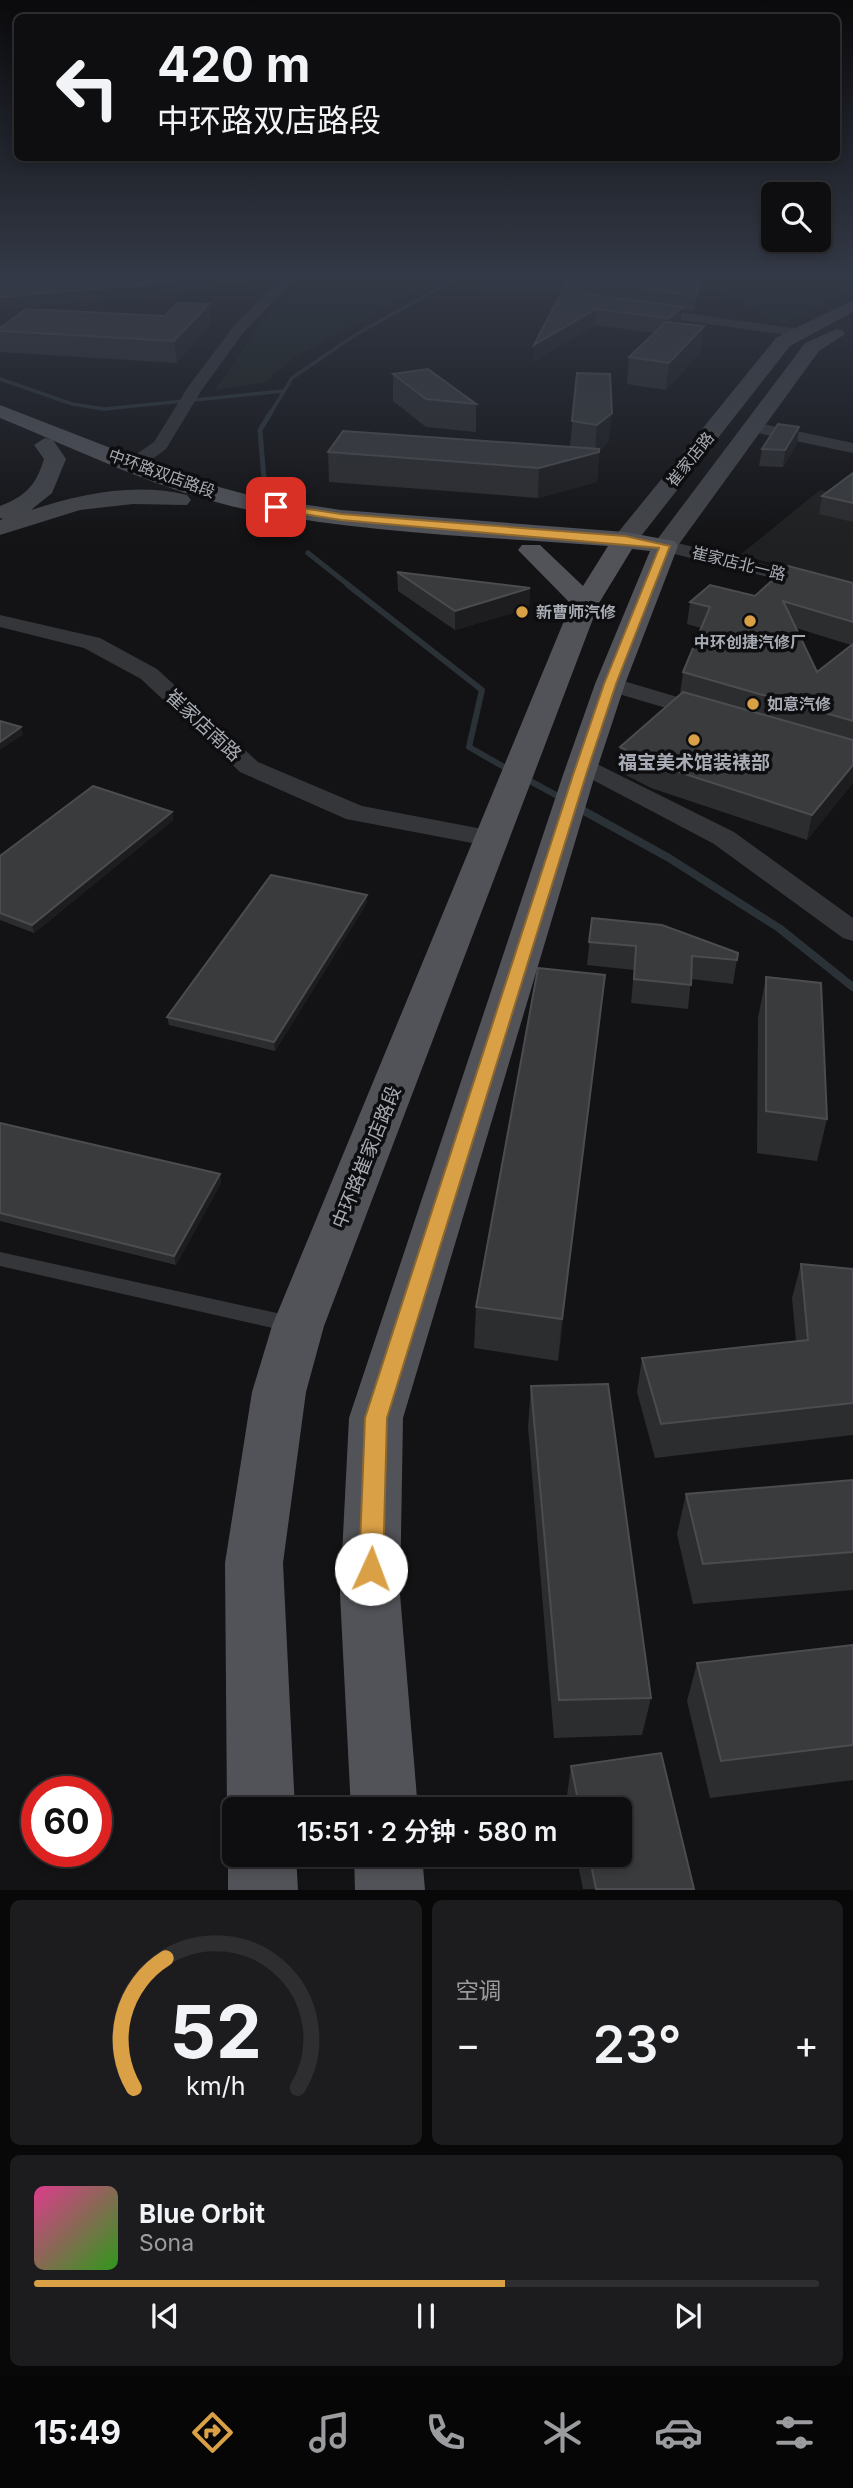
<!DOCTYPE html>
<html lang="zh">
<head>
<meta charset="utf-8">
<style>
  body { margin:0; font-family:Inter,"Noto Sans SC",sans-serif; background:#1c1c1e; color:#f1f3f6; height:100vh; display:flex; flex-direction:column; font-size:26px; white-space:nowrap }
  * { box-sizing:border-box; margin:0 }
  p { font-size:23px; color:#9b9c9f }
  .icon { flex:none; width:38px; height:38px; fill:none; stroke:currentColor; stroke-width:2; stroke-linecap:round; stroke-linejoin:round }
  .map { position:relative; height:1890px; overflow:hidden }
  .panel { display:flex; flex-direction:column; gap:10px; padding:10px; background:#080809; flex:1 }
  .panel>* { flex:none }
  .hud { position:absolute; left:14px; top:14px; width:826px; height:147px; border-radius:10px; box-shadow:0 4px 10px #0003,0 0 0 2px #2e2e30; background:#0e0e10; color:#f1f3f6; overflow:hidden }
  .tools { position:absolute; left:761px; top:182px; display:grid; gap:14px }
  .tools a { display:grid; place-items:center; width:70px; height:70px; border-radius:10px; background:#0e0e10; box-shadow:0 4px 10px #0003,0 0 0 2px #2e2e30; font-size:35px }
  .speed { position:absolute; left:21px; top:1776px; display:flex; gap:14px; font-size:35px; font-weight:700; text-align:center }
  .speed>* { display:grid; place-content:center; width:91px; height:91px; border-radius:50%; background:#0e0e10; box-shadow:0 4px 10px #0003,0 0 0 2px #2e2e30; line-height:1 }
  .speed .limit { border:10px solid #d22; background:#fff; color:#111 }
  .pin { position:absolute; display:grid; place-items:center; width:60px; height:60px; color:#fff; margin:-30px; border-radius:14px; box-shadow:0 4px 10px #0006 }
  .me { position:absolute; width:77px; margin:-38px; rotate:2deg; stroke-linejoin:round; filter:drop-shadow(0 0 5px #0008) }
  .turn { display:flex; align-items:center; gap:24px; height:147px; padding:0 28px; font-size:32px }
  .turn .icon { width:91px; height:91px; stroke-width:2.5 }
  .turn b { display:block; font-size:49px; line-height:60px }
  .big { font-size:52px; font-weight:600; line-height:1.1 }
  .panel .tile { flex:1; display:flex; flex-direction:column; justify-content:center; gap:10px; min-width:0; padding:0 24px; border-radius:10px; background:#1c1c1e }
  .panel .dial { align-items:center; gap:0 }
  .dial svg { height:182px; overflow:visible; fill:none; stroke:#2e2e30; stroke-width:7; stroke-linecap:round; text-anchor:middle }
  .dial text { fill:#f1f3f6; stroke:none }
  .song { display:flex; align-items:center; gap:21px }
  .cover { width:84px; height:84px; border-radius:10px; background:linear-gradient(135deg,hsl(330 70% 55%),hsl(110 70% 35%)) }
  .played { height:7px; border-radius:4px; background:linear-gradient(90deg,#daa046 60%,#2e2e30 60%) }
  .keys { display:flex; justify-content:space-around; direction:ltr }
  .heat { display:flex; justify-content:space-between; align-items:center; font-size:38px; direction:ltr }
  .panel .tiles { flex:1; display:grid; gap:10px; grid-template-columns:1fr 1fr }
  .tile:last-child { grid-column:span 2 }
  .trip { position:absolute; left:222px; top:1797px; width:410px; height:70px; border-radius:10px; background:#0e0e10; box-shadow:0 4px 10px #0003,0 0 0 2px #2e2e30; font-weight:600; line-height:70px; text-align:center }
  .menu { display:flex; height:112px; justify-content:space-around; align-items:center; background:#060606; color:#9b9c9f }
  .menu .icon { width:49px; height:49px }
  .menu .selected { color:#daa046 }
  .menu b { font-size:32px; color:#f1f3f6 }
  .map>svg:first-child { display:block }
  .built { fill:#1f2021 }
  .green { fill:#1a1f1b }
  .lines { fill:none; stroke-linecap:round; stroke-linejoin:round }
  .stream-far3 { stroke:#2b3237; stroke-width:3.5 }
  .stream-far2 { stroke:#2b3237; stroke-width:5 }
  .stream-far1 { stroke:#2b3237; stroke-width:6 }
  .stream { stroke:#2b3237; stroke-width:8 }
  .lane { fill:#353639; fill-rule:evenodd }
  .street { fill:#353639; fill-rule:evenodd }
  .secondary { fill:#434549; fill-rule:evenodd }
  .primary { fill:#515358; fill-rule:evenodd }
  .wall { fill:#2c2d2f; fill-rule:evenodd }
  .shaded-wall { fill:#1d1d1f }
  .building { fill:#393b3d; stroke:#4b4c50; stroke-width:2 }
  .route { fill:#daa046; stroke:#8e682e; stroke-width:2 }
  .poi-dot { fill:#daa046; stroke:#0e0e10; stroke-width:2.5 }
  .labels { text-anchor:middle; stroke-width:7; stroke-linejoin:round; paint-order:stroke }
  .far-street-label { font-size:16px; fill:#a7abb3; stroke:#0e0e10 }
  .far-poi-label { font-size:16px; font-weight:bold; fill:#a7abb3; stroke:#0e0e10; text-anchor:start }
  .street-label { font-size:19px; fill:#a7abb3; stroke:#0e0e10 }
  .poi-label { font-size:19px; font-weight:bold; fill:#a7abb3; stroke:#0e0e10 }
</style>
</head>
<body>
<div class="map">
<svg width="853" height="1890" viewBox="0 0 853 1890">
  <rect width="100%" height="100%" fill="#131315"/>
  <path class="built" d="M489,278H722L712,287H564L558,292L473,290Z
    M820,490L853,498V584L740,555Z"/>
  <path class="green" d="M312,278H356L424,287L293,358L266,382L214,391C243,351 268,302 312,278Z
    M730,278H853V289L782,325L717,289Z"/>
  <g class="lines">
    <path class="stream-far3" d="M0,379L72,404L104,409L283,391
      M270,414L292,378L355,335L457,278"/>
    <path class="stream-far2" d="M264,480L260,430L271,412
      M308,553L351,587"/>
    <path class="stream-far1" d="M348,585L482,690L469,747L511,771
      M523,777L563,799"/>
    <path class="stream" d="M575,806L669,858L779,928L853,987"/>
    <path class="lane" d="M0,1252L290,1316L297,1319L299,1324L297,1329L290,1332L0,1266Z"/>
    <path class="street" d="M289,278H305L284,290L243,333L201,391L166,449L140,468H128L125,464L128,460L154,442L188,387L233,327L274,284Z
      M392,278H407L398,282Z
      M641,307L801,329L808,333L801,337L636,314L634,311Z
      M754,422L853,443V453L748,431L746,427Z
      M665,540L853,586V598L658,550L655,546L658,542Z
      M0,615L100,638L157,669L258,762L362,806L493,831L503,833L507,839L503,845L493,847L346,819L240,772L141,679L84,648L0,627Z
      M610,677L718,709L722,714L718,719L710,721L602,689L598,684L602,679Z
      M583,757L734,832L853,918V941L843,938L714,844L574,770L570,765L574,760Z"/>
    <path class="secondary" d="M853,300V312L790,346L634,545H616L612,540L616,535L776,338Z
      M836,329L842,330L845,334L819,351L674,551H656L652,546L656,541L805,343Z
      M45,438L53,440L66,459L52,493L31,510C80,494 136,482 187,495L191,500L187,505L133,504L80,510L0,535V520L3,519L0,518V506C26,496 36,485 44,459L34,445Z"/>
    <path class="primary" d="M0,405L193,480L256,497L341,510L625,532L674,541L678,546L625,684L595,775L403,1418L400,1594L418,1810H351L340,1594L349,1418L563,775L595,684L650,551L632,549L599,603L324,1326L306,1392L283,1563L295,1810H234V1827L227,1810L225,1563L252,1392L272,1326L571,604L518,550L522,545H540L583,586L608,546C491,537 370,534 254,511C166,494 83,452 0,418Z
      M234,1839V1855H296L298,1890H228V1855Z
      M354,1855H422L425,1890H355Z"/>
  </g>
  <path class="wall" d="M569,278L703,286L694,311L682,310L680,324L701,352L666,390L627,384L629,357L655,333L595,325L533,362Z
    M209,304L210,325L177,363L0,352V328L165,316Z
    M577,373L609,441L599,451L597,482L538,498L329,482L328,452L570,447Z
    M393,374L476,404V432L426,427L393,401Z
    M797,444L783,467L759,466L762,449Z
    M853,473V522L819,514L822,496Z
    M397,572L530,588L529,608L455,630L398,591Z
    M853,583V783L807,840L651,788L618,771L620,747L680,694L683,672L701,628L687,624L690,602L755,596ZM796,628L851,645L817,672Z
    M172,812L173,820L34,933L0,920V856Z
    M367,903L275,1051L169,1025L167,1017Z
    M592,918L738,953L733,984L691,979L688,1009L631,1003L634,970L587,965Z
    M605,975L558,1361L474,1348L476,1307Z
    M766,977L827,1119L817,1161L757,1153L758,1018Z
    M0,1123L220,1174L221,1183L176,1265L0,1221Z
    M801,1264L853,1269V1435L655,1458L637,1392L642,1358L796,1341L792,1298Z
    M531,1386L651,1698L642,1735L554,1738L528,1427Z
    M853,1480V1590L693,1604L677,1534L686,1494Z
    M853,1645V1780L710,1798L687,1701L697,1663Z
    M661,1753L694,1889H583L576,1855H620V1810H567L566,1803L571,1766Z"/>
  <path class="shaded-wall" d="M192,278H266V279L152,296L0,310V297Z
    M702,278H704L703,286L694,311L696,296Z
    M586,281L585,296L578,298L579,283Z
    M209,304L210,325L177,363L174,341Z
    M683,307L681,323L668,334L669,318Z
    M596,309L595,325L533,362L534,345Z
    M704,326L701,352L666,390L669,363Z
    M612,413L609,441L596,453L599,452L597,482L538,498L539,468L595,453L597,425Z
    M799,427L797,444L783,467L785,450Z
    M530,588L529,608L455,630V611Z
    M21,727L23,735L0,750V742Z
    M853,765V783L807,840L812,815Z
    M172,812L173,820L34,933L32,925Z
    M367,895V903L275,1051L274,1042Z
    M605,975L601,1016L558,1361L562,1319Z
    M220,1174L221,1183L176,1265L174,1256Z"/>
  <path class="building" d="M0,278H192L151,284L0,297Z
    M569,278H702L696,296L586,281L579,283L581,293L683,307L669,318L596,309L534,345Z
    M178,303L209,304L174,341L0,331V328L26,309L165,316Z
    M666,322L704,326L669,363L629,357Z
    M428,369L476,404L426,399L393,374Z
    M577,373L610,374L612,413L597,425L572,421Z
    M778,424L799,427L785,450L762,449Z
    M343,431L599,449V452L539,468L328,452Z
    M853,473V503L822,496Z
    M788,566L853,583V622L783,601L817,672L853,644V721L683,672L710,607L690,602L710,585L755,596Z
    M397,572L530,588L455,611Z
    M683,692L853,740V765L812,815L654,764L620,747Z
    M0,721L21,727L0,742Z
    M93,786L172,812L32,925L0,913V856Z
    M271,875L367,895L274,1042L167,1017Z
    M592,918L662,925L738,953L737,960L692,956L691,985L634,979L636,946L589,942Z
    M538,968L605,975L562,1319L476,1307Z
    M766,977L821,983L827,1119L766,1111Z
    M0,1123L220,1174L174,1256L0,1213Z
    M801,1264L853,1269V1403L661,1424L642,1358L808,1340Z
    M608,1384L651,1698L559,1700L531,1386Z
    M853,1480V1552L703,1564L686,1494Z
    M853,1645V1745L721,1761L697,1663Z
    M661,1753L694,1889H596L589,1855H620V1810H580L571,1766Z"/>
  <linearGradient id="sky" x2="0" y2="1"><stop stop-color="#0a0a0c"/><stop offset="0.51" stop-color="#333946"/><stop offset="1" stop-color="#333946" stop-opacity="0"/></linearGradient>
  <rect width="853" height="542" fill="url(#sky)"/>
  <path class="route" d="M276,504L341,514L625,536L670,546L616,684L586,775L387,1418L383,1569L380,1577L371,1581L363,1577L359,1569L365,1418L573,775L604,684L659,548L341,520L272,509Z"/>
  <g class="poi-dot">
    <circle cx="522" cy="612" r="7"/>
    <circle cx="750" cy="621" r="7"/>
    <circle cx="753" cy="704" r="7"/>
    <circle cx="694" cy="740" r="7"/>
  </g>
  <g class="labels">
    <g class="far-street-label">
      <text transform="translate(690 459) rotate(-51)" y="6">崔家店路</text>
      <text transform="translate(162 473) rotate(20)" y="6">中环路双店路段</text>
      <text transform="translate(739 563) rotate(14)" y="6">崔家店北一路</text>
    </g>
    <g class="far-poi-label">
      <text x="536" y="618">新曹师汽修</text>
      <text x="750" y="648" text-anchor="middle">中环创捷汽修厂</text>
      <text x="767" y="710">如意汽修</text>
    </g>
    <g class="street-label">
      <text transform="translate(204 725) rotate(43)" y="7">崔家店南路</text>
      <text transform="translate(366 1157) rotate(-68)" y="7">中环路崔家店路段</text>
    </g>
    <g class="poi-label">
      <text x="694" y="769">福宝美术馆装裱部</text>
    </g>
  </g>
</svg>
<div class="tools">
<a><svg class="icon" aria-label="search" viewBox="0 0 24 24"><circle cx="10" cy="10" r="6"/><path d="M15 15l6 6"/></svg></a>
</div>
<div class="speed"><div class="limit">60</div></div>
<div class="pin" style="left:276px;top:507px;background:#d93025"><svg class="icon" aria-label="arrive" viewBox="0 0 24 24"><path d="M6 21V4h12l-3 4 3 4H6"/></svg></div>
<svg class="me" style="left:371px;top:1569px" viewBox="-20 -20 40 40"><circle r="19" fill="#fff"/><path d="M0-13L10 11 0 6-10 11z" fill="#daa046"/></svg>
<div class="trip">15:51 · 2 分钟 · 580 m</div>
<div class="hud">
<div class="turn"><svg class="icon" aria-label="left" viewBox="0 0 24 24"><path d="M17 20v-9H6M10 6l-5 5 5 5"/></svg><div><b>420 m</b>中环路双店路段</div></div>
</div>
</div>
<section class="panel">
<div class="tiles">
<div class="tile dial"><svg viewBox="0 0 100 80">
<path d="M14 69A42 42 0 1 1 86 69"/>
<path d="M14 69A42 42 0 0 1 28 12" stroke="#daa046"/>
<text x="50" y="56" font-size="32" font-weight="700">52</text>
<text x="50" y="72" font-size="11">km/h</text>
</svg></div>
<div class="tile"><p>空调</p>
<div class="heat"><a>−</a><b class="big">23°</b><a>+</a></div>
</div>
<div class="tile">
<div class="song"><i class="cover"></i><div><b>Blue Orbit</b><p>Sona</p></div></div>
<div class="played"></div>
<div class="keys"><svg class="icon" aria-label="previous" viewBox="0 0 24 24"><path d="M18 5L8 12l10 7zM5 5v14"/></svg><svg class="icon" aria-label="pause" viewBox="0 0 24 24"><path d="M8 5v14M16 5v14"/></svg><svg class="icon" aria-label="next" viewBox="0 0 24 24"><path d="M6 5l10 7-10 7zM19 5v14"/></svg></div>
</div>
</div>
</section>
<nav class="menu">
<b>15:49</b>
<svg class="icon selected" aria-label="directions" viewBox="0 0 24 24"><path d="M12 3l9 9-9 9-9-9zM9 14v-3h6M13 9l2 2-2 2"/></svg>
<svg class="icon" aria-label="music" viewBox="0 0 24 24"><path d="M9 18V5l10-2v13"/><circle cx="6" cy="18" r="3"/><circle cx="16" cy="16" r="3"/></svg>
<svg class="icon" aria-label="phone" viewBox="0 0 24 24"><path d="M5 4h4l2 5-3 2q2 4 5 5l2-3 5 2v4C11 20 4 13 5 4z"/></svg>
<svg class="icon" aria-label="climate" viewBox="0 0 24 24"><path d="M12 3v18M4 7l16 10M4 17L20 7"/></svg>
<svg class="icon" aria-label="car" viewBox="0 0 24 24"><path d="M5 17H2v-5l4-1 3-4h7l3 4 3 1v5h-3M9 17h6M6 11h13"/><circle cx="7" cy="17" r="2"/><circle cx="17" cy="17" r="2"/></svg>
<svg class="icon" aria-label="filters" viewBox="0 0 24 24"><path d="M4 7h16M4 17h16"/><circle cx="9" cy="7" r="2"/><circle cx="15" cy="17" r="2"/></svg>
</nav>
</body>
</html>
